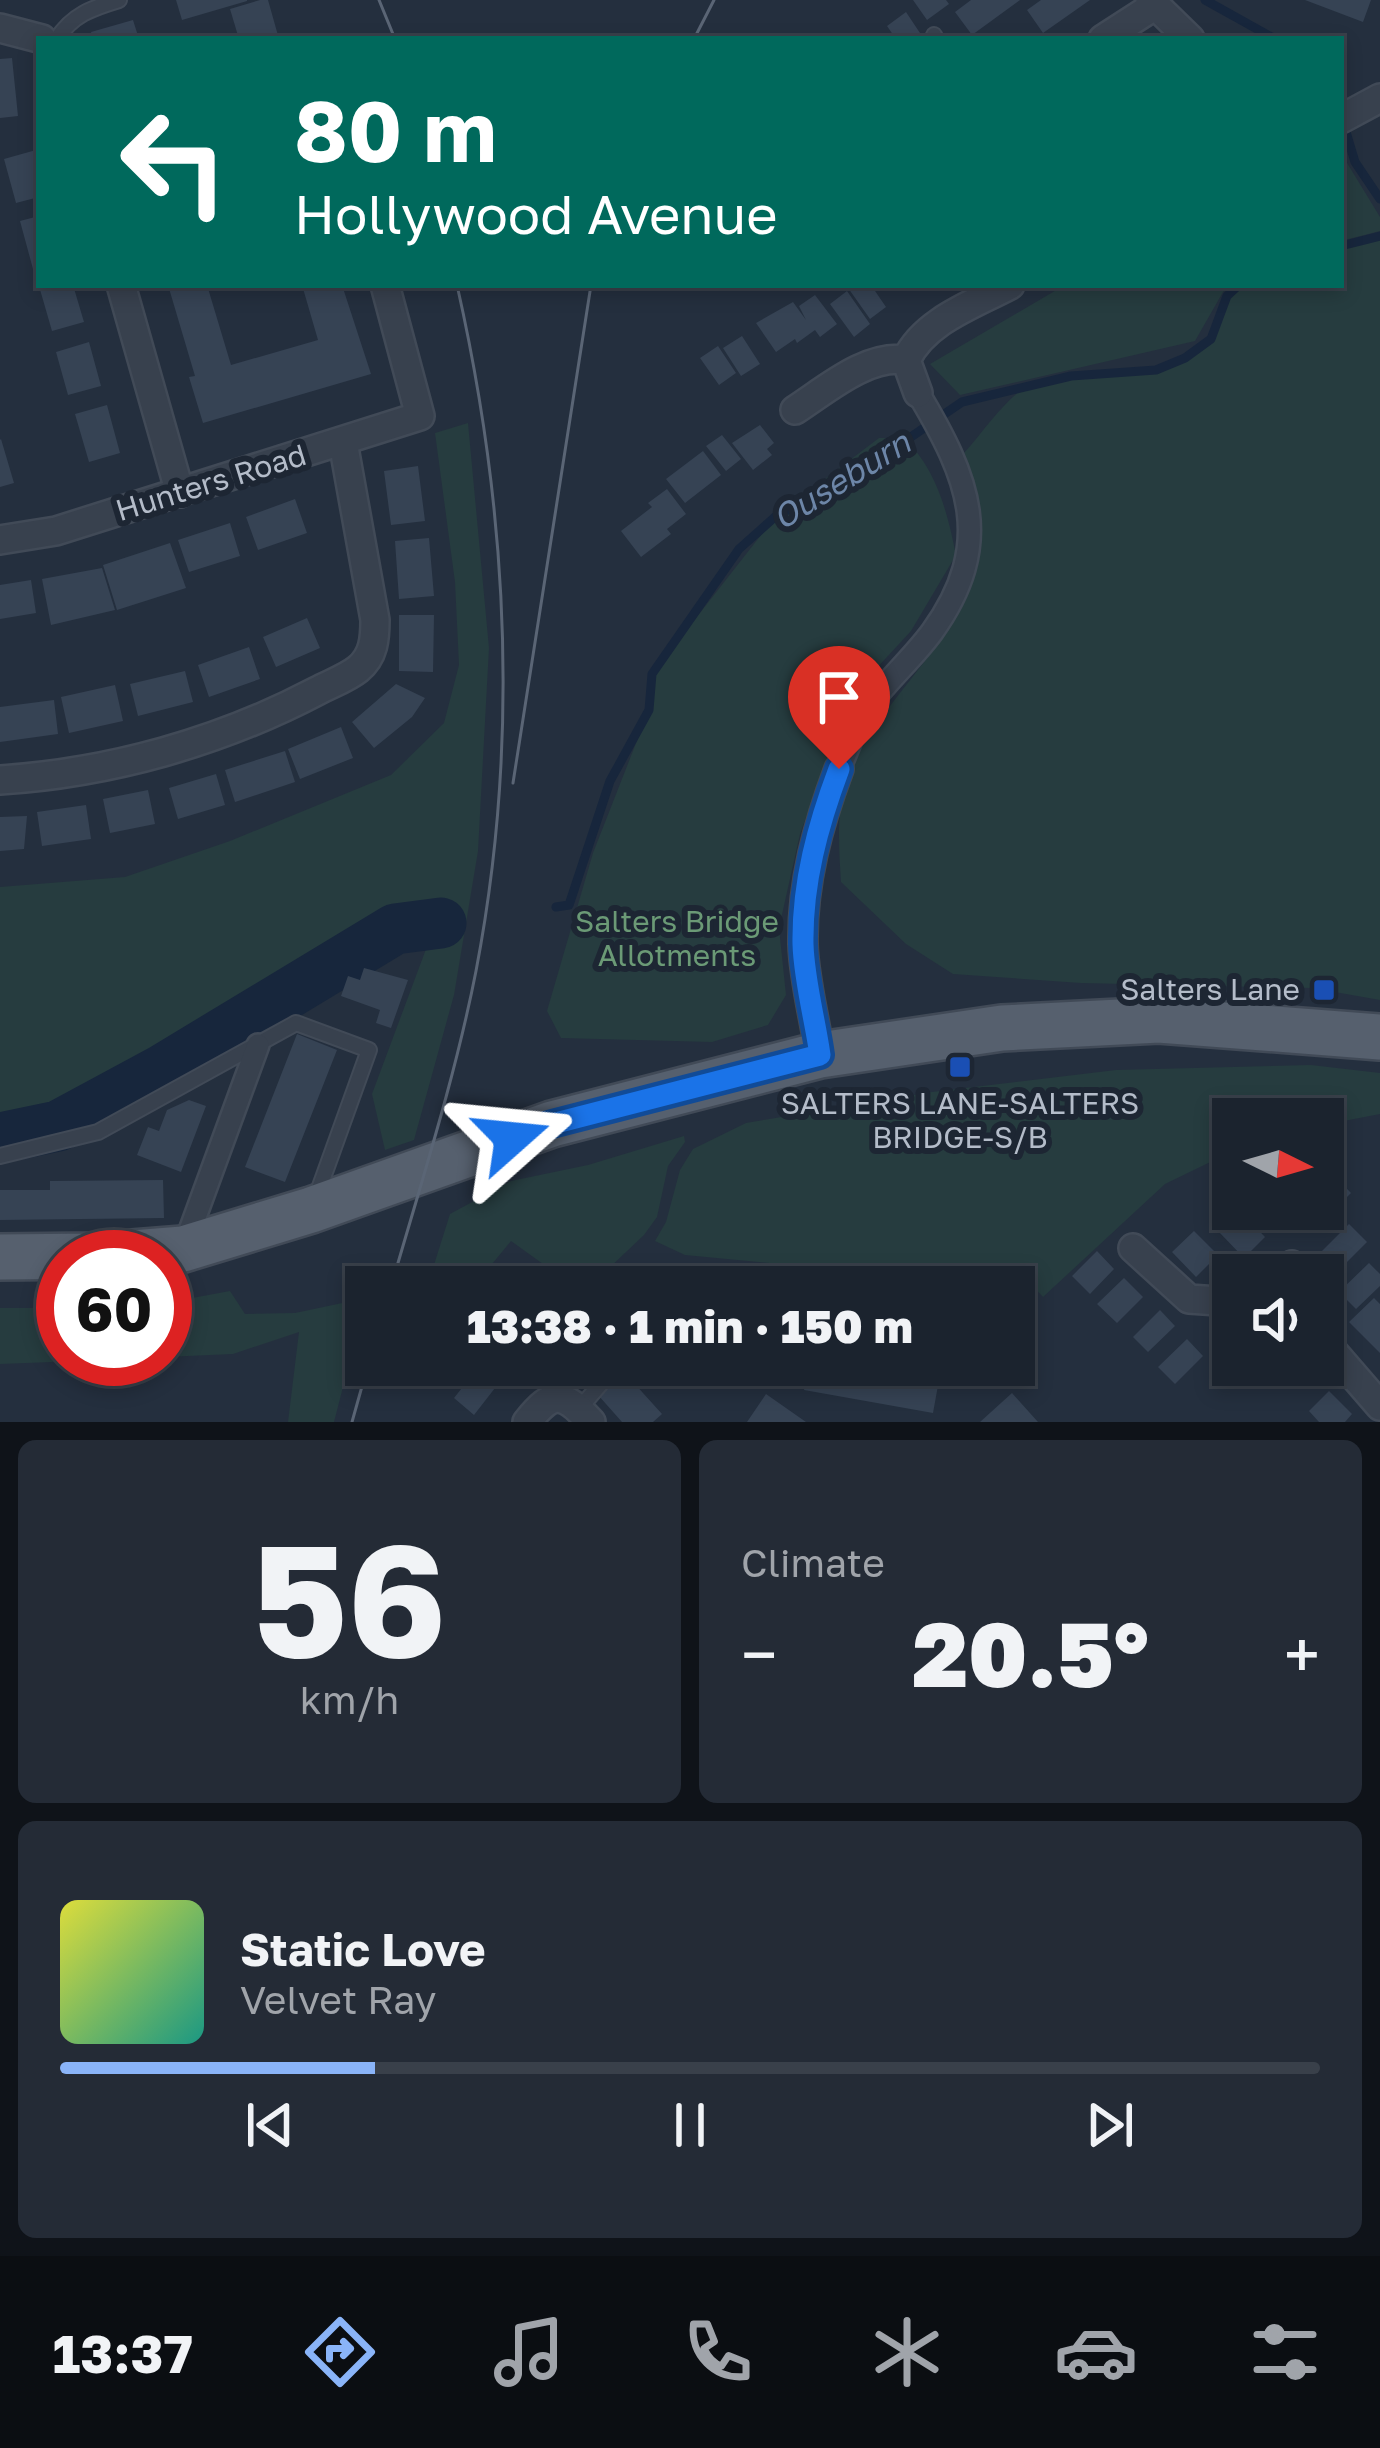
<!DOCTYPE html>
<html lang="en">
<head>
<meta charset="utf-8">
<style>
  body { margin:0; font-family:"Golos Text",sans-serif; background:#242b36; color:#f1f3f6; height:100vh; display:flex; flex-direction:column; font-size:45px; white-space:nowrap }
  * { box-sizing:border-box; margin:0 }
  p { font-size:39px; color:#a0a4aa }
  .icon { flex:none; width:66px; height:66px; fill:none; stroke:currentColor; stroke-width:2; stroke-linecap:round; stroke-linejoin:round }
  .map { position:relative; height:1422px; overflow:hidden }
  .panel { display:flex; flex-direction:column; gap:18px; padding:18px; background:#0f1319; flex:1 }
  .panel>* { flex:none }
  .guide { position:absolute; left:36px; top:36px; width:1308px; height:252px; border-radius:0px; box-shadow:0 6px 18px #0003,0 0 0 3px #39404a; background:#00695c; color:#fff; overflow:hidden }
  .needle { width:78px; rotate:95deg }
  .buttons { position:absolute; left:1212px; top:1098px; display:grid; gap:24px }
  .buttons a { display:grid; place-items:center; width:132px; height:132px; border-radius:0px; background:#1b232e; box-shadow:0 6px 18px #0003,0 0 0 3px #39404a; font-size:60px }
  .speed { position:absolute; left:36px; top:1230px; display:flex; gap:24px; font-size:60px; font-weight:700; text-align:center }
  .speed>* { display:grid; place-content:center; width:156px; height:156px; border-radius:50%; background:#1b232e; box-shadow:0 6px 18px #0003,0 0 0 3px #39404a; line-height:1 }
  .speed .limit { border:18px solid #d22; background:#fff; color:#111 }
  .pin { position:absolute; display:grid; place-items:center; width:102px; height:102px; color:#fff; margin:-123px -51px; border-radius:50% 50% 50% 0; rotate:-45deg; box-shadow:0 0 12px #0007 }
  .pin .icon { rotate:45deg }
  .me { position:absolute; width:132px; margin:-66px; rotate:72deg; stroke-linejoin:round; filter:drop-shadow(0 0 9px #0008) }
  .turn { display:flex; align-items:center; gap:42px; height:252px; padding:0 60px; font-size:54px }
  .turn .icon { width:156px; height:156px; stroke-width:2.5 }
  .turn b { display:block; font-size:84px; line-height:102px }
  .big { font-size:90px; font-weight:800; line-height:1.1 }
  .panel .tile { flex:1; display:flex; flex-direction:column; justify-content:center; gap:18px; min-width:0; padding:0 42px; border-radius:18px; background:#242b36 }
  .panel .dial { align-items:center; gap:0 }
  .dial b { font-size:156px; line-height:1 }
  .song { display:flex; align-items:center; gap:36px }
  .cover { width:144px; height:144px; border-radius:18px; background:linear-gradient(135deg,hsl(60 70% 55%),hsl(170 70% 35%)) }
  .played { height:12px; border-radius:6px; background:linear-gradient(90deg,#8ab4f8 25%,#39404a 25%) }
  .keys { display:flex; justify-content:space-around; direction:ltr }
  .heat { display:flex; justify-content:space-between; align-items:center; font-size:66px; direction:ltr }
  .panel .tiles { flex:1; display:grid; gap:18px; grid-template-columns:1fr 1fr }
  .tile:last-child { grid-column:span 2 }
  .trip { position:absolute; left:345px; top:1266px; width:690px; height:120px; border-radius:0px; background:#1b232e; box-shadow:0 6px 18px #0003,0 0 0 3px #39404a; font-weight:800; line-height:120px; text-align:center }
  .menu { display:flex; height:192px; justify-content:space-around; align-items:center; background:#0b0e12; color:#a0a4aa }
  .menu .icon { width:84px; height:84px }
  .menu .on { color:#8ab4f8 }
  .menu b { font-size:54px; color:#f1f3f6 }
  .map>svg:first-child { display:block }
  .green { fill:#263c3f }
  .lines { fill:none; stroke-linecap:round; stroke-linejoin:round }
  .stream { stroke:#17263c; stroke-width:9 }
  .river { stroke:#17263c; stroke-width:51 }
  .building { fill:#364354 }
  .service-casing { stroke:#414a57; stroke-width:18 }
  .pedestrian-casing { stroke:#414a57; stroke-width:26 }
  .minor-casing { stroke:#414a57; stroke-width:32 }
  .primary-casing { stroke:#414a57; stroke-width:50 }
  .service { stroke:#38414e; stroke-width:14 }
  .pedestrian { stroke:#38414e; stroke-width:21 }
  .minor { stroke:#38414e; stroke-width:27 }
  .primary { stroke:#56606e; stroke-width:45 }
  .tram { stroke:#5a6575; stroke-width:3 }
  .route-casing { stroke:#114b97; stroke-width:30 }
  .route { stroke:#1a73e8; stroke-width:21 }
  .transit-dot { fill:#1a4fb4; stroke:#1d2633; stroke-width:4.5 }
  .labels { text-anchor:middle; stroke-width:12; stroke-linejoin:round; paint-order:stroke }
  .street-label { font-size:30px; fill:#b4bcc9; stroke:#1d2633 }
  .park-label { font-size:30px; fill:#6b9a76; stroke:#1d2633 }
  .poi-label { font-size:30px; fill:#b4bcc9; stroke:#1d2633; text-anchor:end }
  .water-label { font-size:33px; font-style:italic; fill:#6d86a8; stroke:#1d2633 }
</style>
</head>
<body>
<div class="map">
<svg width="1380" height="1422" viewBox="0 0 1380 1422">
  <rect width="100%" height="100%" fill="#242f3e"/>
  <path class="green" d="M1341,153L1380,217V231L1341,241Z
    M1380,236V1000L1312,988L1081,983L953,974L906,944L841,882C839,850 836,813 846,781C855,752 875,726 893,702C959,617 1010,565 964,453C982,433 1000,406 1021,390C1057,363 1141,383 1185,358C1220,338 1213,308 1239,285H1341V246Z
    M1065,285H1227L1195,341L960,395L930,364Z
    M468,423L489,648L478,851L454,995L414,1140L385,1150L372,1094L429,941L393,948L355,962L290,1008L135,1098L88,1120L0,1145V887L125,877L230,841L391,775L444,723L459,665L455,582L435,433Z
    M879,438H904C937,470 947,511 956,555L911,631L850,697L800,834L779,928L786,995L768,1025L712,1042L561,1038L547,1011L593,853L649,710L652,674L776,516Z
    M1311,1065L1380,1073V1114L1323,1125V1119H1233V1151L1165,1184L1043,1297L1025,1278L936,1279L685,1255L655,1241L666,1222L680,1170L693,1149L746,1123L932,1092L1116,1070Z
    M684,1136L685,1142L668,1166L657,1217L644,1235L589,1287H575L511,1241L473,1287H427L450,1214L511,1181L588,1165Z
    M230,1291L245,1314L295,1313L366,1298L334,1422H288L299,1332L233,1354L165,1357V1303Z
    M0,1308H63V1359H131L0,1364Z"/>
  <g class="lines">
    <path class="stream" d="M1205,0L1275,39
      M1343,122L1355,162L1380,199
      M1341,246L1380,236
      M556,907L569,905L610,781L649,710L652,674L739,549L776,516L851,478L962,402L1071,376L1156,370L1185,358L1211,339L1227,296L1239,285"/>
    <path class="river" d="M0,1138L58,1126L160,1071L395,929L441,923"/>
  </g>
  <path class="building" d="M176,0H247V1L182,20Z
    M260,0H268L279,39H239L230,9Z
    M913,0H946L949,4L927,20Z
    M971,0H1020L972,35L955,12Z
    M1041,0H1090L1043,33L1027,10Z
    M1305,0H1371L1363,22Z
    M906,12L924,39H896L887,26Z
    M133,20L139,39H93L91,32Z
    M12,58L18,116L0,118V59Z
    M36,150L39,197L16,203L4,159Z
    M39,216V268L33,269L20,221Z
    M42,285H73L84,322L52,331L39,286Z
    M168,285H207L231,365L318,340L302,285H342L371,374L203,423L189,377L195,376Z
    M846,285H871L886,307L870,319Z
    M847,291L870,324L854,337L830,304Z
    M815,295L837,324L820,337L815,330L797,343L795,339L776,352L756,323L793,302L806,320L799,306Z
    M742,336L760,364L741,376L723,348Z
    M89,342L101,386L68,395L56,352Z
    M718,346L736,373L719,385L700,358Z
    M107,405L120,453L89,462L75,414Z
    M760,425L774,443L767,449L772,455L753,470L732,443Z
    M722,435L741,459L726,471L706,446Z
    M1,439L14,483L0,487V440Z
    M703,451L721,475L685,503L666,479Z
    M418,466L425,521L391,525L384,471Z
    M667,489L686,514L667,529L671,534L641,557L621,531L652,507L648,503Z
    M295,499L307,533L258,550L246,517Z
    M230,523L240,556L189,572L178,540Z
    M429,538L434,596L399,599L395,541Z
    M170,543L186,588L117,610L103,565Z
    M102,568L115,610L51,625L42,579Z
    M31,580L36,613L0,619V585Z
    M399,615H434L433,672L399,671Z
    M307,618L320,648L276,667L263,637Z
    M249,647L260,679L209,697L198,665Z
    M185,671L193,702L138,716L130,684Z
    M396,684L425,698L412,717L374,748L352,722Z
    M115,685L123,721L69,733L61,697Z
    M54,700L58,734L0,742V707Z
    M341,727L353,758L300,779L288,749Z
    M285,751L295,782L235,802L225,770Z
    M216,774L225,805L178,819L169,788Z
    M148,790L155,824L110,833L103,799Z
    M86,805L91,839L42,846L37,812Z
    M27,816L24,849L0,851V817Z
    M364,968L408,980L391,1028L376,1023L380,1010L341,996L348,976L360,980Z
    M297,1034L337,1050L285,1182L245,1167Z
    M189,1100L206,1106L181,1172L137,1155L148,1127L159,1131L167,1110Z
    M1328,1169L1351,1193L1327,1217L1320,1209H1323V1174Z
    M163,1180L164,1218L0,1220V1190H50V1181Z
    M1240,1211L1265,1237L1244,1258L1219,1232Z
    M1349,1224L1367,1242L1340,1269L1322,1251Z
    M1194,1231L1218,1255L1196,1277L1172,1252Z
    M1097,1251L1114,1269L1090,1294L1072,1276Z
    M1369,1263L1380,1274V1286L1356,1309L1339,1292Z
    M1124,1278L1143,1297L1117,1323L1097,1304Z
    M1374,1298L1380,1304V1353L1349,1322Z
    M1160,1310L1175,1326L1148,1352L1133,1337Z
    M1187,1339L1203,1356L1175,1384L1158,1367Z
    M480,1365H513L474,1415L454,1398Z
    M809,1365H920L941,1369L933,1413L804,1390Z
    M624,1372L662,1414L653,1422H622L598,1395Z
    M1329,1391L1352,1414L1345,1422H1319L1309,1411Z
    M1012,1393L1038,1422H980Z
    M766,1394L806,1422H747Z"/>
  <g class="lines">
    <g class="service-casing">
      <path id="service" d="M934,35L936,39
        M57,39C72,15 92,8 119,0
        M0,1156L98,1132L296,1023L369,1050L315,1200
        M706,1287L738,1282L785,1287
        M579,1409L617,1365"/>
    </g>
    <g class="pedestrian-casing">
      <path id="pedestrian" d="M839,769C846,753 853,734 861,718C880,686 910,662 932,632C996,543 969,478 918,393
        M184,1247L258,1045"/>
    </g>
    <g class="minor-casing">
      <path id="minor" d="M1150,0L1190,39
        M0,28L42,39
        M1103,39L1154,6
        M1341,119L1380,98
        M121,285L180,493
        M918,393L906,360C924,321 974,304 1010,285
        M795,410C826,390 867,354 906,360
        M0,540L56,531L420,416L385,285
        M0,780C110,773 220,742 317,691C330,684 347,678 358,669C374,656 375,638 375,620L343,442
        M820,1055C815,1019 804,980 803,944C802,883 818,825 839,769
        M1133,1248L1189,1299L1233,1302
        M1288,1275L1292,1265
        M1323,1340L1380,1406
        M527,1422C553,1390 562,1391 591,1422"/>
    </g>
    <g class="primary-casing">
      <path id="primary" d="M0,1257L95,1256L183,1249L311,1210L552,1124L820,1055L1002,1028L1159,1020L1380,1037"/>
    </g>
    <use href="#service" class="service"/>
    <use href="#pedestrian" class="pedestrian"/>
    <use href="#minor" class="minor"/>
    <use href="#primary" class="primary"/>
    <path class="tram" d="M379,0L395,39
      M694,39L714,0
      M513,783L591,285
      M391,1287C421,1183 455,1078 476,971C520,742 508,511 457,285
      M352,1422L368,1365"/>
  </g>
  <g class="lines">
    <g class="route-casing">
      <path id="route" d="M512,1138L552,1124L820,1055C815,1019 804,980 803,944C802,883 818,825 839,769"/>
    </g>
    <use href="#route" class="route"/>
  </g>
  <g class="transit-dot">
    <rect x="1312" y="978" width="24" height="24" rx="6"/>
    <rect x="948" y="1055" width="24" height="24" rx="6"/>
  </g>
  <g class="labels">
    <g class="street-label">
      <text transform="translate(211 483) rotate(-17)" y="10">Hunters Road</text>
    </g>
    <g class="park-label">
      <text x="677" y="932">Salters Bridge<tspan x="677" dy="34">Allotments</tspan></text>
    </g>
    <g class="poi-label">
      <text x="1300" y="1000">Salters Lane</text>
      <text x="960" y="1114" text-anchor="middle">SALTERS LANE-SALTERS<tspan x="960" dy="34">BRIDGE-S/B</tspan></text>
    </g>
    <g class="water-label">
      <text transform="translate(841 480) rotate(-32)" y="12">Ouseburn</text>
    </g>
  </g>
</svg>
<div class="buttons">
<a><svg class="needle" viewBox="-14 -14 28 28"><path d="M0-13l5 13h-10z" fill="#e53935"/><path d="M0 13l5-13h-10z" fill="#a0a4aa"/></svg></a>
<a><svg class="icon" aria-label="sound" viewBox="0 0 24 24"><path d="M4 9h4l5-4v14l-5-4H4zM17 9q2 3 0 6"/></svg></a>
</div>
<div class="speed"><div class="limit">60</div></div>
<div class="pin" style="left:839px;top:769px;background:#d93025"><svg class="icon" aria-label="arrive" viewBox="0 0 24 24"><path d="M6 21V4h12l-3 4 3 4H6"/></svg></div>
<svg class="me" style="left:512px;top:1138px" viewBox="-20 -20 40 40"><path d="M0-17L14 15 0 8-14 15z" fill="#1a73e8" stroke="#fff" stroke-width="4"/></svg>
<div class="trip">13:38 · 1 min · 150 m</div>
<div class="guide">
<div class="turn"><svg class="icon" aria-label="left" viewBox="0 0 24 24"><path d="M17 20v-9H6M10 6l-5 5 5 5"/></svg><div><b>80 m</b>Hollywood Avenue</div></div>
</div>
</div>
<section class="panel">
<div class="tiles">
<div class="tile dial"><b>56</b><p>km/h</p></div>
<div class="tile"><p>Climate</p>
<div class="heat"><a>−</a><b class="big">20.5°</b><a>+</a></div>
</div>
<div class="tile">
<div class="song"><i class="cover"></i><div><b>Static Love</b><p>Velvet Ray</p></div></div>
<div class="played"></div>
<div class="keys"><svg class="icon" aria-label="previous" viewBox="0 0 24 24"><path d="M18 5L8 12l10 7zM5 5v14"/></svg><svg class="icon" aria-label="pause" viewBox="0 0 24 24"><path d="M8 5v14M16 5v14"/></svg><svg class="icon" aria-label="next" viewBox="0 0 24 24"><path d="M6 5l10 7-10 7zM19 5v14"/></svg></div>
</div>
</div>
</section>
<nav class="menu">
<b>13:37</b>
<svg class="icon on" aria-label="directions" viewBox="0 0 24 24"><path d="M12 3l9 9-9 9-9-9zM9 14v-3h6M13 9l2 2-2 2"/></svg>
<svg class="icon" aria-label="music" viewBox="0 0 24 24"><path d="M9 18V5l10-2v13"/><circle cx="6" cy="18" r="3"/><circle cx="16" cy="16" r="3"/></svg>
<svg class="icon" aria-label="phone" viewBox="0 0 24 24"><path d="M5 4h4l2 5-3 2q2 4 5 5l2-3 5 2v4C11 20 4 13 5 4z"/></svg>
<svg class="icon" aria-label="climate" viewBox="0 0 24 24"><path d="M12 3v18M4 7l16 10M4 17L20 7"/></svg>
<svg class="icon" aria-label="car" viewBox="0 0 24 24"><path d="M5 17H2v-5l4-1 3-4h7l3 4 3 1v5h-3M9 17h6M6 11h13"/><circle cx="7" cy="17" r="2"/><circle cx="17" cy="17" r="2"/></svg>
<svg class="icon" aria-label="filters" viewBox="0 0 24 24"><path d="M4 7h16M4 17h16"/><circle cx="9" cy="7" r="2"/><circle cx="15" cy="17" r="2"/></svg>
</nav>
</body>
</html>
